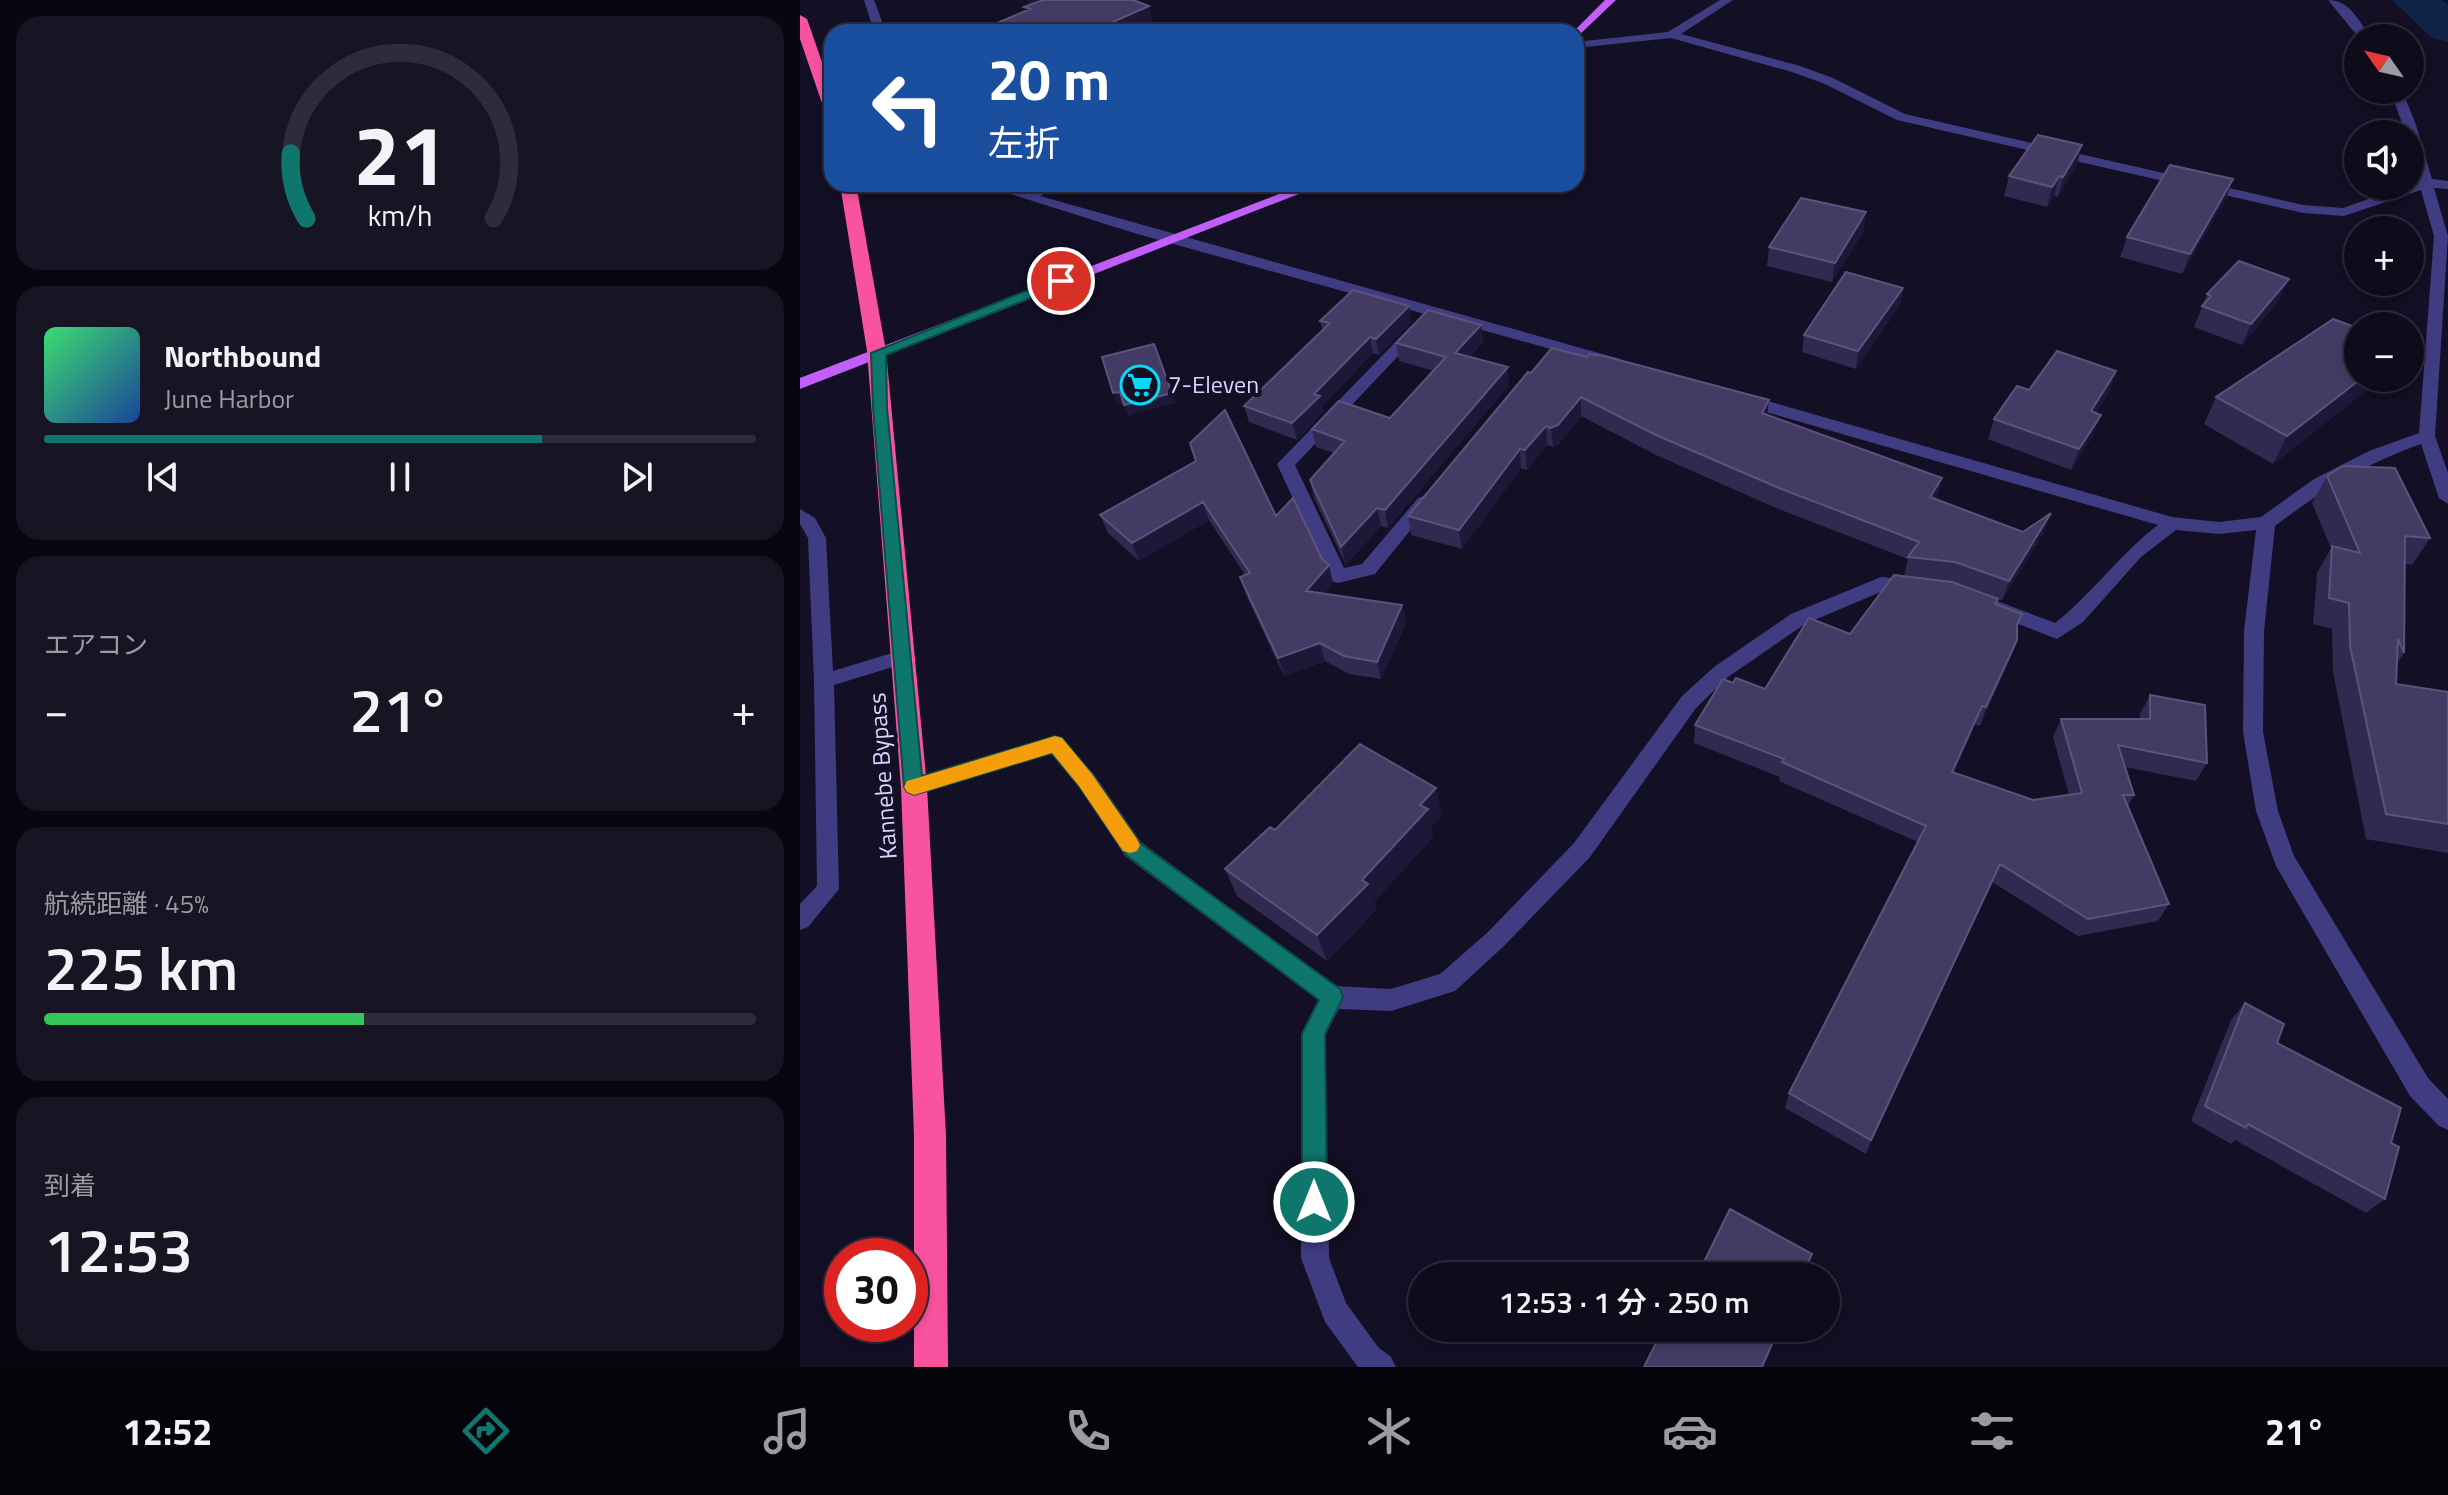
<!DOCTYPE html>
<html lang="ja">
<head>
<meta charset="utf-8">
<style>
  body { margin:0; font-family:"Titillium Web","Noto Sans JP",sans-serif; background:#171424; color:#f1f3f6; height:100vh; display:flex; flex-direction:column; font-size:30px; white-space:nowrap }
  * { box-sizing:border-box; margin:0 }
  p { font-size:26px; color:#9b9ba3 }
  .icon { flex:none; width:44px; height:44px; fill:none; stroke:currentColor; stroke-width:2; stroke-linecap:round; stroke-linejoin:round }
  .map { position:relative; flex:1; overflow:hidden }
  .drawer { display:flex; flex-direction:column; gap:16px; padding:16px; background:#08060f; width:800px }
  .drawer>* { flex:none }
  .hud { position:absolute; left:24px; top:24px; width:760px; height:168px; border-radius:24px; box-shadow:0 4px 12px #0003,0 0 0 2px #2e2b3a; background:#1a4fa0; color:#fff; overflow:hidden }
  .needle { width:52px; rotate:304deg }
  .fabs { position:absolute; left:1544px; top:24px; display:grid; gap:16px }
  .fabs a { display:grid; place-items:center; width:80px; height:80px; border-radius:50%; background:#0e0b1b; box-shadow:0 4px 12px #0003,0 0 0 2px #2e2b3a; font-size:40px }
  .speed { position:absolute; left:24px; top:1238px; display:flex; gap:16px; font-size:40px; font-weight:700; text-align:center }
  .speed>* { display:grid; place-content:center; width:104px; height:104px; border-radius:50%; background:#0e0b1b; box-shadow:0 4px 12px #0003,0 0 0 2px #2e2b3a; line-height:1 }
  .speed .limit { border:12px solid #d22; background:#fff; color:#111 }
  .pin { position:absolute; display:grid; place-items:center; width:68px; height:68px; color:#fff; margin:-34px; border:4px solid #fff; border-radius:50%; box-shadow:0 2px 8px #0007 }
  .me { position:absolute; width:88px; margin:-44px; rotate:0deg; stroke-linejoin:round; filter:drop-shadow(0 0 6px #0008) }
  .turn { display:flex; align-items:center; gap:28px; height:168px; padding:0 32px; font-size:36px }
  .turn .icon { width:104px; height:104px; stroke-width:2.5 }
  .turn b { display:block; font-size:56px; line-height:68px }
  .big { font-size:60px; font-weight:600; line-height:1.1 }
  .drawer .widget { flex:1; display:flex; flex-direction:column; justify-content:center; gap:12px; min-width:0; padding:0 28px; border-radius:24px; background:#171424 }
  .drawer .dial { align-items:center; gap:0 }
  .dial svg { height:208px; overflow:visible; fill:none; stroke:#2e2b3a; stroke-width:7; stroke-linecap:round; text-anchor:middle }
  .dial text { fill:#f1f3f6; stroke:none }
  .song { display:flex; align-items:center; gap:24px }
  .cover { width:96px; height:96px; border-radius:12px; background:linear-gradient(135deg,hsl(140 70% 55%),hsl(220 70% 35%)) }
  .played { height:8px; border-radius:4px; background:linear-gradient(90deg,#0f766e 70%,#2e2b3a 70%) }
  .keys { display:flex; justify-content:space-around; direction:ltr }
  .heat { display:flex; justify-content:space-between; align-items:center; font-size:44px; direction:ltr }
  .charge { height:12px; border-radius:6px; background:linear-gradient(90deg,#34c759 45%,#2e2b3a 0) }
  .trip { position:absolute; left:608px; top:1262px; width:432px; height:80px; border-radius:40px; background:#0e0b1b; box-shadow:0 4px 12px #0003,0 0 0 2px #2e2b3a; font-weight:600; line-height:80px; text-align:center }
  .tabs { display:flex; height:128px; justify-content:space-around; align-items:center; background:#06040b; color:#9b9ba3 }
  .tabs .icon { width:56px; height:56px }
  .tabs .active { color:#0f766e }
  .tabs b { font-size:36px; color:#f1f3f6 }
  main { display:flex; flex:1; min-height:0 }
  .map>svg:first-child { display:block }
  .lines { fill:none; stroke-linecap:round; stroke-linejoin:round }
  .river { fill:#102448; fill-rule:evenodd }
  .minor { fill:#403c81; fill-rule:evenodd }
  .major { fill:#c25ffa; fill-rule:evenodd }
  .highway { fill:#f953a0; fill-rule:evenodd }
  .wall { fill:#322951 }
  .shaded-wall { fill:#1e1737 }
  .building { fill:#443b64; stroke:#5b537c; stroke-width:2 }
  .route { fill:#0f766e; stroke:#0a4d48; stroke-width:2 }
  .slow { fill:#f59e0b }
  .labels { text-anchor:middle; stroke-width:8; stroke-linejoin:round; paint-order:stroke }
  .poi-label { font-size:24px; fill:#d9d4fe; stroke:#130f24; text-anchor:start }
  .street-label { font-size:24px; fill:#d9d4fe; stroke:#130f24 }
</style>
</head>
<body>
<main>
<section class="drawer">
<div class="widget dial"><svg viewBox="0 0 100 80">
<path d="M14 69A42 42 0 1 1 86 69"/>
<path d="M14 69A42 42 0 0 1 8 44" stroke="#0f766e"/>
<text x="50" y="56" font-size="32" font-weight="700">21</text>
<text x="50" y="72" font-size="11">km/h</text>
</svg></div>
<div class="widget">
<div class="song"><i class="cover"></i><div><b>Northbound</b><p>June Harbor</p></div></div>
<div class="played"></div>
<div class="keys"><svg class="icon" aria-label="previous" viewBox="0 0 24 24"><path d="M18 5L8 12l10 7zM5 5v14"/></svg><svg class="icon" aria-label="pause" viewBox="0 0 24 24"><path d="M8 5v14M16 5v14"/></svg><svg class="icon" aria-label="next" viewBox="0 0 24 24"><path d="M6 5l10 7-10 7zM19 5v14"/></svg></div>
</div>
<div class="widget"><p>エアコン</p>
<div class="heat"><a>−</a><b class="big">21°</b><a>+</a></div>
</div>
<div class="widget"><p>航続距離 · 45%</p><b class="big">225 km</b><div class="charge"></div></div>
<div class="widget"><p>到着</p><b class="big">12:53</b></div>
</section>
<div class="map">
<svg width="1648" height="1367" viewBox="0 0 1648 1367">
  <rect width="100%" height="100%" fill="#130f24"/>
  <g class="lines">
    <path class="river" d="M1592,0H1642L1648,5V42L1632,38Z"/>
    <path class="minor" d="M64,0H74L86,32H74Z
      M920,0H933L881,34L1000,66L1033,78L1105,114L1503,205L1543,208L1619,181L1610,148V134H1606L1590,90H1602L1616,125L1632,179L1648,181V189L1634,188L1648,236L1635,436L1648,473V504L1639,498L1621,444C1563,465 1524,489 1475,526L1464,631L1463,732L1478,811L1494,856L1628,1078L1648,1099V1130L1639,1126L1610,1096L1476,866L1456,811L1443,732L1444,631L1456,530L1419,534L1376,530L1341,557L1283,622L1257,639L1190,613L1187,608L1197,601L1255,623C1292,594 1320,554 1358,525L938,404L936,400L938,396H950L1372,517L1419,522L1461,517L1514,479L1569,451L1619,433L1634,236L1621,190L1544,216L1503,213L1097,120L1025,84L992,72L871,38L776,48V42L868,32Z
      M1528,0C1550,0 1559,21 1571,38H1559Z
      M179,184H200L226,192L245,184H264L240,196L820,359L822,362L820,365H808L334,233Z
      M615,325L623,330L620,333L495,465L544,568L562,564L618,498L624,496L633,502L575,574L538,583L531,581L477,464L610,327Z
      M0,509L15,518L26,538L33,671L102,650L109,652L112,657L109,662L34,685L39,889L8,927L0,930V904L17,886L14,681L8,538L0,524Z
      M1081,577L1112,580L1121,587L1112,594L1083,591L1005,624L928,677L896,708L790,857L704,946L655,991L591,1011L539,1009L525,1035L529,1258L546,1303L578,1347L591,1357L596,1367H558L525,1322L501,1258V1034L518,1000L325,856L278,786L251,754L114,796L106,793L103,787L106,781L114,778L255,736L262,738L294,774L341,842L536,986L591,989L640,974L688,932L774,843L882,696L914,667L991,614Z"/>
    <path class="major" d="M805,0H816L776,38V32H773Z
      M505,184H524L0,389V378Z"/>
    <path class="highway" d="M0,15L7,19L32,91V116L25,112L0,39Z
      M40,184H56L86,351L127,787L146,1136L148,1367H114V1136L101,787L67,351Z"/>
  </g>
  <path class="wall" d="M1277,164L1258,197L1254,196L1247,207L1204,196L1209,176Z
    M1433,179L1426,198L1382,274L1320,257L1327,237Z
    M1064,231L1032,282L967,266L969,247Z
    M1103,288L1100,305L1056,369L1002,352L1004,335Z
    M1407,294L1480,299L1442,345L1394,327Z
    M609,306L611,322L579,355L573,353L522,406L523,412L497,440L449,422L444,406L523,331L520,321Z
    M681,325L683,342L670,357L709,385L588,528L581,526L546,565L514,498L510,480L534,453L516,447L512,429L590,418L634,371L599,361L596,343Z
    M1316,371L1309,392L1296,413L1293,435L1271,470L1188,439L1194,419L1229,390Z
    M728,372L968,415L1136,499L1223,532H1244L1202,600L1198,599L1196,605L1222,614L1217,628V640L1210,659L1180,726L1175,724L1154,773L1233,800L1269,795L1253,737L1261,719H1340V714L1350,695L1407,763L1396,781L1325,767L1334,795L1328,806L1369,904L1358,921L1278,936L1192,882L1066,1154L985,1108L989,1093L1118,842L979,781L980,777L894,743L895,725L933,683L965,689L1050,634L1104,576L1108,559L976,508L856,455L781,416L759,444L753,447L747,445L727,470L721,468L662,549L611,535L608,516Z
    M1575,384L1473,464L1404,424L1416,397Z
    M396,461L476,516L533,583L524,593L602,605L606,623L581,679L549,674L525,661L484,676L446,595L440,577L445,575L409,520L339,561L308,533L300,515Z
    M1527,476L1630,538L1612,565L1605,564L1604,653L1597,663L1596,684L1648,692V853L1566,839L1533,672L1532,629L1513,624L1517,573L1531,548L1512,503Z
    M642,816L631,827L633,837L574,902L576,910L527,961L437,896L425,869L475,830Z
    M1445,1003L1477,1043L1591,1143L1585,1199L1566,1213L1435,1140L1431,1144L1391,1121L1431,1020Z"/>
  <path class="shaded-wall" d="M227,0H239L229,5Z
    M349,6L353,21L327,32H308L306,25Z
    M1282,145L1277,164L1258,197L1263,177Z
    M1259,176L1254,196L1247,207L1252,187Z
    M1433,179L1426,198L1382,274L1390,254Z
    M1066,212L1064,231L1032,282L1035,263Z
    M1489,279L1480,299L1442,345L1451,324Z
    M1103,288L1100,305L1056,369L1058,351Z
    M609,306L611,322L579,355L576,339Z
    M681,325L683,342L657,371L655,353Z
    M570,337L573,353L522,406L523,412L497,440L492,423L514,394Z
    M708,367L709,385L588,528L585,510Z
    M1316,371L1309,392L1284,432L1291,411Z
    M1562,378H1578L1575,384L1473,464L1487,436Z
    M320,392L324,402L317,404L313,393Z
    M372,393L376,403L328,416L324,405Z
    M781,397V416L759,444L753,447L751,428Z
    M969,400L967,419L962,413Z
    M1301,415L1293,435L1271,470L1279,449Z
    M746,426L747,445L727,470L725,450Z
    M720,449L721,468L662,549L659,530Z
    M1142,478L1137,498L1126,516L1130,497Z
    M403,502L409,520L339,561L332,543Z
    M577,508L581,526L546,565L541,547Z
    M1251,513L1244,532L1202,600L1209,581Z
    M529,565L533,583L511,609L506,591Z
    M602,605L606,623L581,679L577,662Z
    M1217,640L1210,659L1180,726L1186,707Z
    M520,643L525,661L484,676L478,658Z
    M1182,706L1175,724L1146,790L1152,772Z
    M636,788L642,816L631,827L633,837L574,902L576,910L527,961L517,935L620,805Z
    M1200,864L1192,882L1066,1154L1071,1140Z"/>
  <path class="building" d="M243,0H333L349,6L306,25L322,32H176L230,9L224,7Z
    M1238,135L1282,145L1263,177L1259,176L1252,187L1209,176Z
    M1370,165L1433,179L1390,254L1327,237Z
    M1001,198L1066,212L1035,263L969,247Z
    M1439,261L1489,279L1451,324L1402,306L1411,296L1407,294Z
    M1046,272L1103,288L1058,351L1004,335Z
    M553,290L609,306L576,339L570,337L514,394L520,396L492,423L444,406L530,323L520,321Z
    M628,310L681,325L655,353L708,367L585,510L577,508L541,547L510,480L545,441L512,429L539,401L590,418L646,357L596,343Z
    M1533,319L1558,328V378H1562L1487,436L1416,397Z
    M354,344L372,393L324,405L320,392L313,393L302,357Z
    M752,348L787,357L789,354L804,356L969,400L962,413L1142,478L1130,497L1223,532L1251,513L1209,581L1155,562L1108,557L1119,542L979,488L856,435L781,397L758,425L751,428L746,426L725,450L720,449L659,530L608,516L728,372L731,373Z
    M1257,351L1316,371L1291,411L1301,415L1279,449L1194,419L1217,386L1229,390Z
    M425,410L476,516L493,498L522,559L529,565L506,591L602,605L577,662L544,656L520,643L478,658L440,577L450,573L403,502L332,543L300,515L396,461L390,443Z
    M1543,466L1595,468L1630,538L1605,536L1604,653L1598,639L1596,684L1648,692V824L1586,814L1550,646L1549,603L1529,598L1532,546L1560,553L1527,476Z
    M1094,575L1152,582L1198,599L1195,604L1222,614L1217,625V640L1186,707L1182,706L1152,772L1233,800L1282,793L1261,719H1350V695L1405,705L1407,763L1318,745L1334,795H1323L1369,904L1288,919L1200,864L1071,1140L989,1093L1126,826L982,762L984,759L895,725L923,679L933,683L936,678L965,689L1009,618L1050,634Z
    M560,744L636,788L620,805L628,809L562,880L568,884L517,935L425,869L470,827L475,830Z
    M1445,1003L1484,1024L1477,1043L1601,1108L1591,1143L1599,1147L1585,1199L1448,1124L1446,1128L1405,1106Z
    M930,1209L1012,1254L1002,1276H897Z
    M871,1328H979L962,1367H844L858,1339L864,1342Z"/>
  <path class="route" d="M261,277L268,281L266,284L86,355L87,408L122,776L255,736L262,738L292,774L340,843L540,989L543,997L525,1034L527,1202L523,1211L514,1214L506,1211L502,1202V1034L519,1000L326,855L279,786L252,753L114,795L107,792L104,787L73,408L71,353Z"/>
  <path class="slow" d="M255,736L262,738L292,774L337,839L340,845L337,851L330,853L323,851L279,786L252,753L114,795L107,792L104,787L107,781L114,779Z"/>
  <defs>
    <g id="supermarket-ring" transform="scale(2)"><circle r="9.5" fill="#130f24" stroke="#08d9f5" stroke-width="1.5"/><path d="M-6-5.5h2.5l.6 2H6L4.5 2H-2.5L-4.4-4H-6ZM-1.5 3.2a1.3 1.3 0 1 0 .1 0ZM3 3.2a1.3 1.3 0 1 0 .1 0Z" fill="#08d9f5"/></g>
  </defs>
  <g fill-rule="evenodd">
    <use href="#supermarket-ring" x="340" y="385"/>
  </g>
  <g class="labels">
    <g class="poi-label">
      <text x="368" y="393">7-Eleven</text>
    </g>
    <g class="street-label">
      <text transform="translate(83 776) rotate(-94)" y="8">Kannebe Bypass</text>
    </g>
  </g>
</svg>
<div class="fabs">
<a><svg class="needle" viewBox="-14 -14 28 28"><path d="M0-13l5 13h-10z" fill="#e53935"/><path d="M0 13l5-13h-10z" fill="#9b9ba3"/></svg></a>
<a><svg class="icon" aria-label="sound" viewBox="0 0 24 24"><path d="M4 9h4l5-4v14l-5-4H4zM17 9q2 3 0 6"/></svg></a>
<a>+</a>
<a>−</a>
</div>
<div class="speed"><div class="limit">30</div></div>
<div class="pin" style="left:261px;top:281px;background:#d93025"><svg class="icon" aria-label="arrive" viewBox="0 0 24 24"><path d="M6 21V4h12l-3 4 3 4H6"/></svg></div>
<svg class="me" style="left:514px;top:1202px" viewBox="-20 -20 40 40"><circle r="17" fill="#0f766e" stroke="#fff" stroke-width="3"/><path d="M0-11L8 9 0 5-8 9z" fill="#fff"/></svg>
<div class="trip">12:53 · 1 分 · 250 m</div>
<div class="hud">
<div class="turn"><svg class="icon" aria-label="left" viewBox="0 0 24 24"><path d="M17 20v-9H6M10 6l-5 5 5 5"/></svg><div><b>20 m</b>左折</div></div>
</div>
</div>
</main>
<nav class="tabs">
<b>12:52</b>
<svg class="icon active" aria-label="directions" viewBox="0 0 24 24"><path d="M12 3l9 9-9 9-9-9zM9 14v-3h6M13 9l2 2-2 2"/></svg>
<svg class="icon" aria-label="music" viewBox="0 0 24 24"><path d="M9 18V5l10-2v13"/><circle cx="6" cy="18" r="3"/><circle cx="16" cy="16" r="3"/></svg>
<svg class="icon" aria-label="phone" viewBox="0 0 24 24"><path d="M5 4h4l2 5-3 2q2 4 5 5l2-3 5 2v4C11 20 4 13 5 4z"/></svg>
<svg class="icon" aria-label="climate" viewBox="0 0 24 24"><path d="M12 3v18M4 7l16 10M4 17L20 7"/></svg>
<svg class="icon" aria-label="car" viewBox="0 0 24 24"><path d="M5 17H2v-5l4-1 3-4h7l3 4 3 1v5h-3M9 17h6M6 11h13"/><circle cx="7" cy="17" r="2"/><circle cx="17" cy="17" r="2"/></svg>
<svg class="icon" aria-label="filters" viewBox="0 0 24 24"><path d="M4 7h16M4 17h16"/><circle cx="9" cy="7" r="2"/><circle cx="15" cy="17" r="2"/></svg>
<b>21°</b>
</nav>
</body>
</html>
